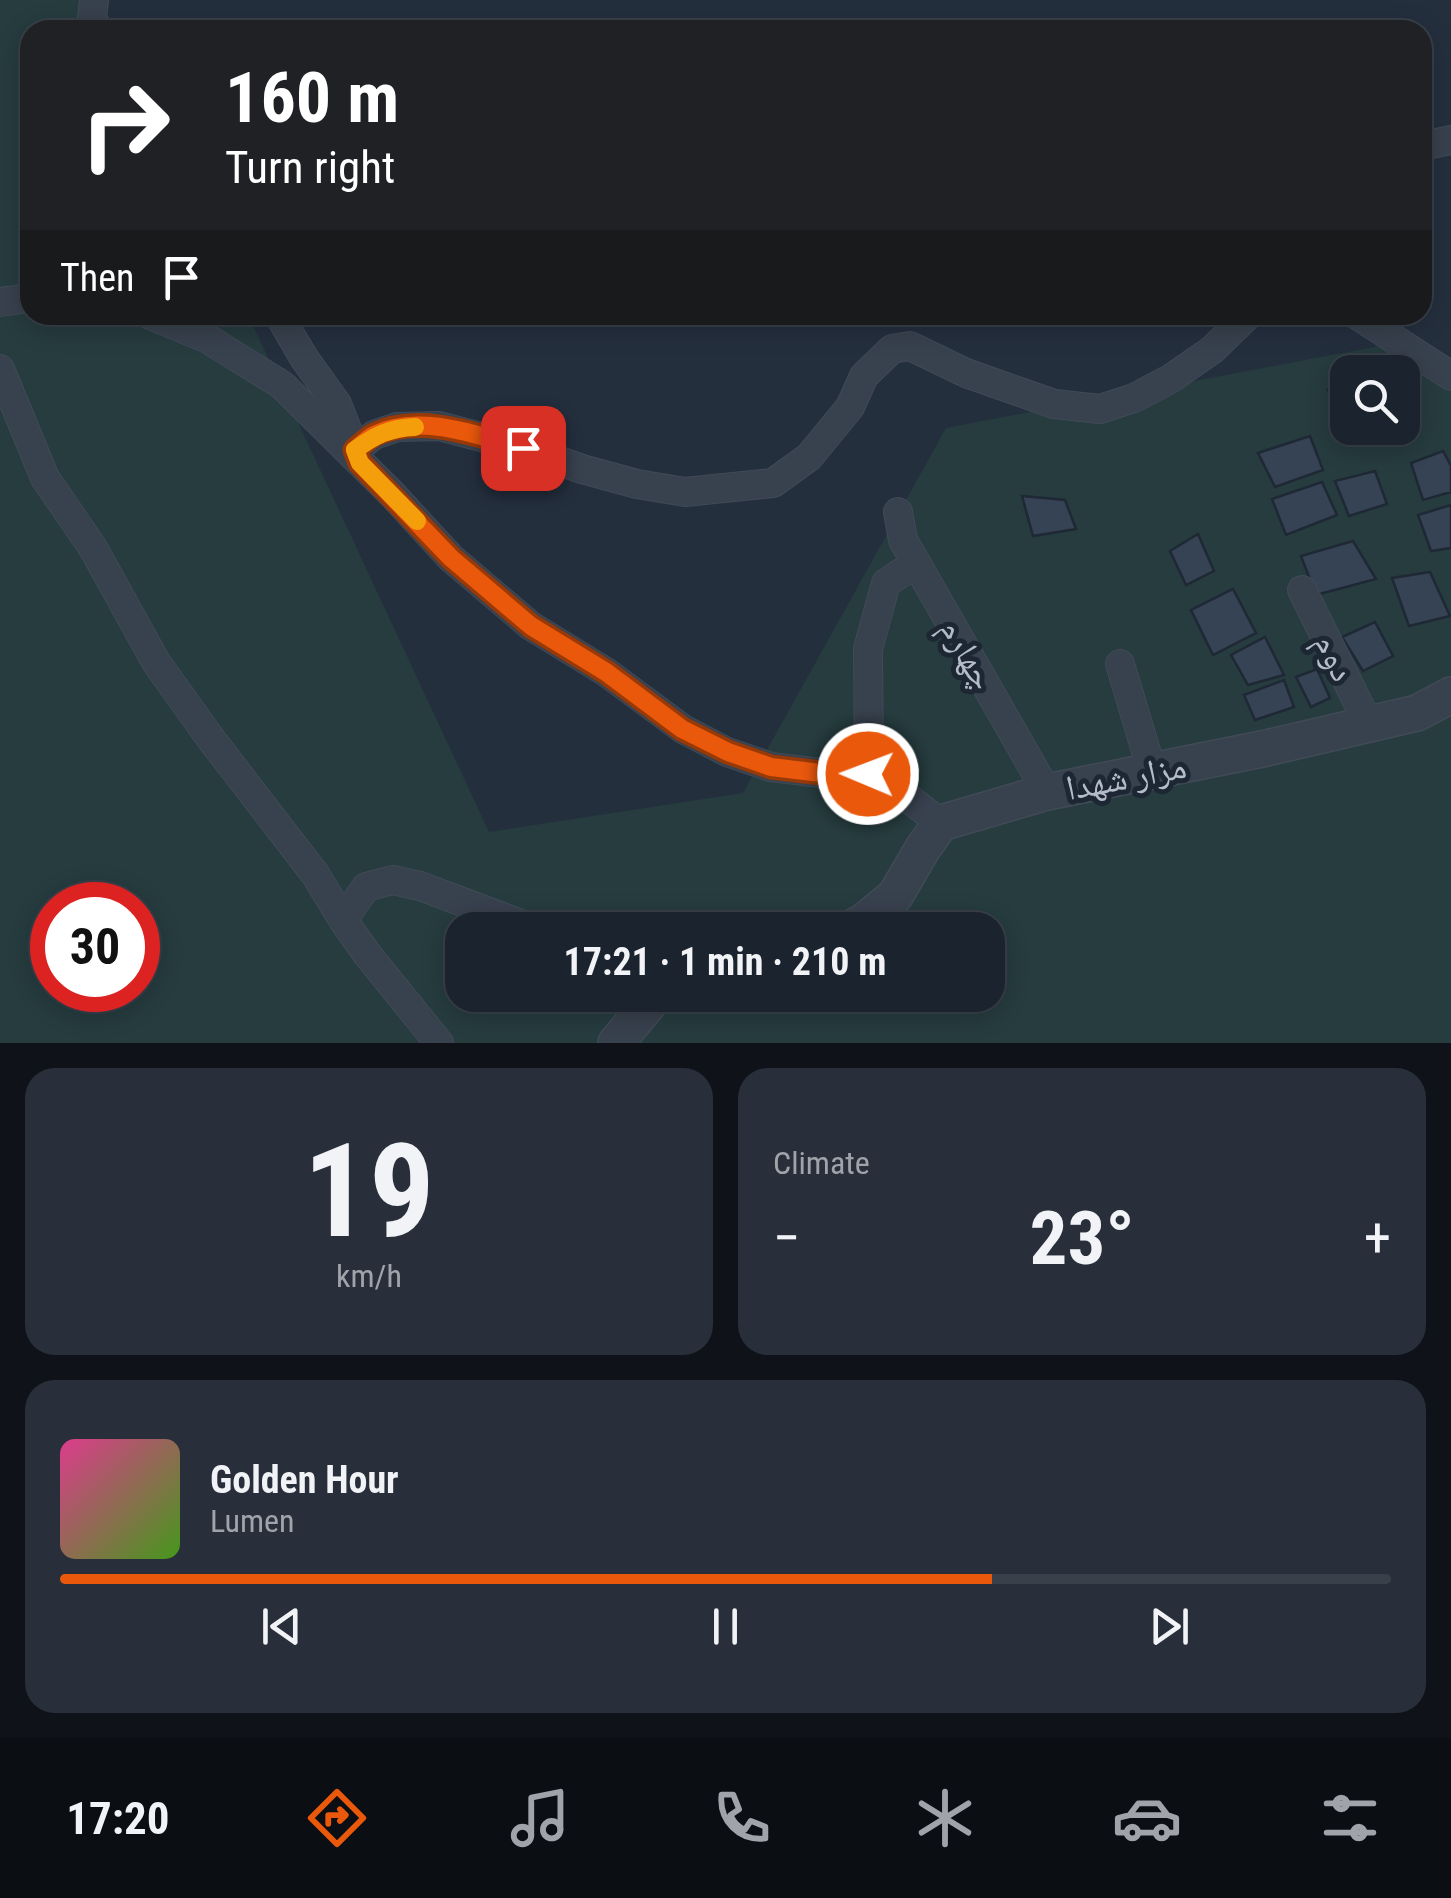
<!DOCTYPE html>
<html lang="en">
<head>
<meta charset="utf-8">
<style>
  body { margin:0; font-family:"Roboto Condensed","Noto Naskh Arabic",sans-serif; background:#282f3a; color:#f1f3f6; height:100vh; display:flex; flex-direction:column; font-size:38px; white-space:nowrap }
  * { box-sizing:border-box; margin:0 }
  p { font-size:32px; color:#a0a4aa }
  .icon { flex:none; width:55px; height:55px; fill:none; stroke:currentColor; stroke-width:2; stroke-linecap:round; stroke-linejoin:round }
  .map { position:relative; height:1043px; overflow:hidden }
  .sheet { display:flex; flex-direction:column; gap:25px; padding:25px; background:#0f1319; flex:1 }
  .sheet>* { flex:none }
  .top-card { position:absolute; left:20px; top:20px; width:1412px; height:305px; border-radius:30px; box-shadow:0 5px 25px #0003,0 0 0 2px #39404a; background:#202124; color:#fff; overflow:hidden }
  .fabs { position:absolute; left:1330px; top:355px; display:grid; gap:20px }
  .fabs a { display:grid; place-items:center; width:90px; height:90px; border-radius:20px; background:#1b232e; box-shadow:0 5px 25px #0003,0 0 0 2px #39404a; font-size:50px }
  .speed { position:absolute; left:30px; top:882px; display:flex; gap:20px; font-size:50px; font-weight:700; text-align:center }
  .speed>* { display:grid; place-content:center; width:130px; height:130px; border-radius:50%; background:#1b232e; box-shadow:0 5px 25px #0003,0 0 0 2px #39404a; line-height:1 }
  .speed .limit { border:15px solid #d22; background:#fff; color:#111 }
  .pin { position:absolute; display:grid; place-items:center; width:85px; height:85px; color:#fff; margin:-42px; border-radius:20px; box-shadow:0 5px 15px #0006 }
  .me { position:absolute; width:110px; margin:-55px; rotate:271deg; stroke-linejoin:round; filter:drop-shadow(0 0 8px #0008) }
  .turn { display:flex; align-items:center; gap:35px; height:210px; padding:0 40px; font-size:45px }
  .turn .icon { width:130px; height:130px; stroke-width:2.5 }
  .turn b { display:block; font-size:70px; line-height:85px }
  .then { display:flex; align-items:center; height:95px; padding:0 40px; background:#0003; gap:20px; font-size:38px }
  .big { font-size:75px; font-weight:700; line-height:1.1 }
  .sheet .tile { flex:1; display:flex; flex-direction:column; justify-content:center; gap:15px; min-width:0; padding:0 35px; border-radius:30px; background:#282f3a }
  .sheet .dial { align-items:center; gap:0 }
  .dial b { font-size:130px; line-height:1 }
  .song { display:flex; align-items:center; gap:30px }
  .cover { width:120px; height:120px; border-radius:15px; background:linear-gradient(135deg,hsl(330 70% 55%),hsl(100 70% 35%)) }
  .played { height:10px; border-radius:5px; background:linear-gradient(90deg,#ea580c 70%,#39404a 70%) }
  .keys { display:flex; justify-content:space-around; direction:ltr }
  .heat { display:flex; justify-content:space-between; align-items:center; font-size:55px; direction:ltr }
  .sheet .tiles { flex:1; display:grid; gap:25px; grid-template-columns:1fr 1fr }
  .tile:last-child { grid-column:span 2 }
  .trip { position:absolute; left:445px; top:912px; width:560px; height:100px; border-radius:30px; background:#1b232e; box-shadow:0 5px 25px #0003,0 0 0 2px #39404a; font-weight:700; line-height:100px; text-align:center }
  .tabs { display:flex; height:160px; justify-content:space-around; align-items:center; background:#0b0e12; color:#a0a4aa }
  .tabs .icon { width:70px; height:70px }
  .tabs .current { color:#ea580c }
  .tabs b { font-size:45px; color:#f1f3f6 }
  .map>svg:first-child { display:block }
  .green { fill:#263c3f; fill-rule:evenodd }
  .building { fill:#364354; stroke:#1f2835; stroke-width:2.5 }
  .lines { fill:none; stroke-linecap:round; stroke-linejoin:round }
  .minor-casing { stroke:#414a57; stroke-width:30 }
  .tertiary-casing { stroke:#414a57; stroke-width:38 }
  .path { stroke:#3f5557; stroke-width:5; stroke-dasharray:8 8; stroke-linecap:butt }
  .minor { stroke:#38414e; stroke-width:28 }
  .tertiary { stroke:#38414e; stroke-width:35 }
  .route-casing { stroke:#983908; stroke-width:25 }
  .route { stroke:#ea580c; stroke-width:18 }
  .slow { stroke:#f59e0b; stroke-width:18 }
  .labels { text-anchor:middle; stroke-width:10; stroke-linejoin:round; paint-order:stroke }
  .street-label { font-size:35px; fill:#b4bcc9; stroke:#1d2633 }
</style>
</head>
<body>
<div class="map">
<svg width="1451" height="1043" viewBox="0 0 1451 1043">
  <rect width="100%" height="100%" fill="#242f3e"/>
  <path class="green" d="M0,0H101L115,30H30V315H248L489,832L743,793L946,428L1400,342L1451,372V1043H0ZM1348,372H1402V428H1348ZM52,905H138V990H52ZM462,930H988V995H462Z"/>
  <path class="building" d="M1348,386V425L1340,426L1328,390Z
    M1310,436L1323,470L1275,487L1258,453Z
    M1443,451L1451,466V492L1423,500L1411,463Z
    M1375,471L1387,504L1349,516L1335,481Z
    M1322,482L1337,515L1286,535L1272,499Z
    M1022,496L1065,500L1076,529L1033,536Z
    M1451,505V548L1431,551L1418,515Z
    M1198,534L1214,571L1186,585L1170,551Z
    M1353,541L1376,579L1316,595L1301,556Z
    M1430,572L1450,616L1409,626L1392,578Z
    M1233,589L1256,633L1213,655L1191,610Z
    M1375,622L1393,656L1363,671L1342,637Z
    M1265,637L1284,675L1248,685L1231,655Z
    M1317,669L1330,698L1311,707L1296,677Z
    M1284,680L1294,707L1255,720L1244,695Z"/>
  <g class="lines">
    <g class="minor-casing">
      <path id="minor" d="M94,0L92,18L98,30
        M1422,146L1451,140
        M0,302L30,298
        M150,315L208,339L282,385L392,494L451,558L531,626L606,672L683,729L727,752L771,767L821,773L869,774L896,789L941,823
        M279,315L304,358L337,404L356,452
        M1357,315L1451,376
        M0,369L45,478L93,548L156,662L211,739L315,874L343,920
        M355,450L374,435L397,427L439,426L523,448L582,469L637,484L685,492L773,483L809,457L850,407L864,376L892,349L910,346L966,373L1054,404L1100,409L1134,398L1170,379L1212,350L1248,315
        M898,512L903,540L1047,792
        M1302,590L1369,725
        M1120,664L1152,771
        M869,774L868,649L886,583L916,563
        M439,1043L367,954L343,920L366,887L393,880L420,886L537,930"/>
    </g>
    <g class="tertiary-casing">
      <path id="tertiary" d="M847,930L863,922L895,896L923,848L941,823L1047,792L1262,749L1417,713L1451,695
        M616,1043L656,995"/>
    </g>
    <path class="path" d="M1271,325L1317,315"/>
    <use href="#minor" class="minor"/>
    <use href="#tertiary" class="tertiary"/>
  </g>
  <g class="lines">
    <g class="route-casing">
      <path id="route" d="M523,448C480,436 418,412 374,435C368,438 361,445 355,450L360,463L451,558L531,626L606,672L682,729L728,752L771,767L821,773L868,774"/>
    </g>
    <use href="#route" class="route"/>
    <path class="slow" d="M415,427C390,428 375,435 355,450L360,463L417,521"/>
  </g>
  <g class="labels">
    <g class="street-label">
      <text transform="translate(968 654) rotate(60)" y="12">چهارم</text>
      <text transform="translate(1335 657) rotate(63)" y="12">دوم</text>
      <text transform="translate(1126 777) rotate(-11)" y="12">مزار شهدا</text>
    </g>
  </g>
</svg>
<div class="fabs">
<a><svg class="icon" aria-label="search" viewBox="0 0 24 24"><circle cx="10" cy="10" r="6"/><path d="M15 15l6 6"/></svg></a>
</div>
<div class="speed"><div class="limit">30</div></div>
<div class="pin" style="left:523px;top:448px;background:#d93025"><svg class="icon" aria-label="arrive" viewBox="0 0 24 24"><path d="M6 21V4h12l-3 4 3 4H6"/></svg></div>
<svg class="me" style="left:868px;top:774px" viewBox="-20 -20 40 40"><circle r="17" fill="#ea580c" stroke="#fff" stroke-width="3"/><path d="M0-11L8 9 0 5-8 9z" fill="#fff"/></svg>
<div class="trip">17:21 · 1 min · 210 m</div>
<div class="top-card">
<div class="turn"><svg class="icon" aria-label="right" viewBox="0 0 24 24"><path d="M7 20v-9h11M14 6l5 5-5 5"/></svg><div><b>160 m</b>Turn right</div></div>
<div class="then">Then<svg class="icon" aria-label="arrive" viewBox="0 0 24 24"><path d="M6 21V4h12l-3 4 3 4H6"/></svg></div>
</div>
</div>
<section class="sheet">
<div class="tiles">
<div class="tile dial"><b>19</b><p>km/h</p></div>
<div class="tile"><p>Climate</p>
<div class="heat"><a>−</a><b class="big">23°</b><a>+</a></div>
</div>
<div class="tile">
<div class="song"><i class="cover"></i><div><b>Golden Hour</b><p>Lumen</p></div></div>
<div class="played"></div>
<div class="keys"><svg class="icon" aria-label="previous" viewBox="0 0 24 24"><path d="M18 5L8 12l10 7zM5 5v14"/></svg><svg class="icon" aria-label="pause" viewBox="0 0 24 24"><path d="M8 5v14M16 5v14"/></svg><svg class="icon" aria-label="next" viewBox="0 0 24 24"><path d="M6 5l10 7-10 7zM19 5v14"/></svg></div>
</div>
</div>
</section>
<nav class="tabs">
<b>17:20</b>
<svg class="icon current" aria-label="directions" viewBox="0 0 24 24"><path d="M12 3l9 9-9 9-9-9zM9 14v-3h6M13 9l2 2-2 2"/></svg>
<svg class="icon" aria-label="music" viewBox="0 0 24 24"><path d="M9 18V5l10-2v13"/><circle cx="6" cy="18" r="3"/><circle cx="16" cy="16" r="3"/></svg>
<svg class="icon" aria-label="phone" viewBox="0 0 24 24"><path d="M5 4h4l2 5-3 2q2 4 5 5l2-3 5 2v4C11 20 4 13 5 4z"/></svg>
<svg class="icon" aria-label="climate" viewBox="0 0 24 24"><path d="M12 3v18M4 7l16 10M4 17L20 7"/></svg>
<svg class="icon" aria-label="car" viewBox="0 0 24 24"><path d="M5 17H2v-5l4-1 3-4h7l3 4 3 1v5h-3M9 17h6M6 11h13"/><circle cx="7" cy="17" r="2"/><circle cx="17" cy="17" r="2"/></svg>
<svg class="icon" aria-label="filters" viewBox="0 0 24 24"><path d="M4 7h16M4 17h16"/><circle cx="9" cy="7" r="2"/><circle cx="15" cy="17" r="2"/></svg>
</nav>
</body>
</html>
